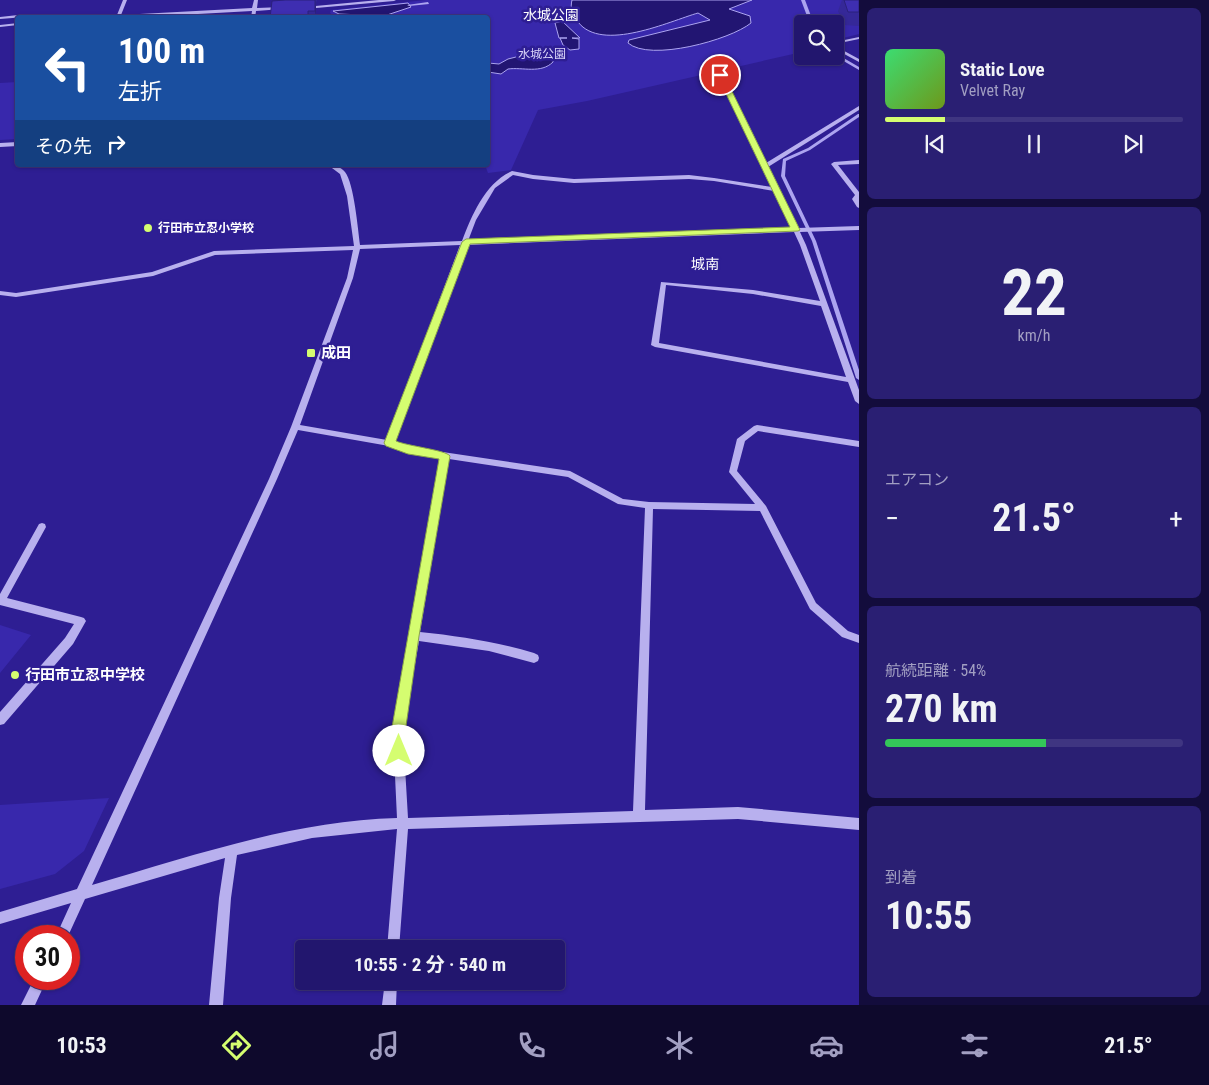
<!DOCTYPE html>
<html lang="ja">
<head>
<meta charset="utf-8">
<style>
  body { margin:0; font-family:"Roboto Condensed","Noto Sans JP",sans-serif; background:#2a1f73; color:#f1f3f6; height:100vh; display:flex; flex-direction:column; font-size:19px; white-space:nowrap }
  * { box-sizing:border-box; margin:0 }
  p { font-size:16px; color:#a29fc2 }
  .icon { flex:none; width:28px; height:28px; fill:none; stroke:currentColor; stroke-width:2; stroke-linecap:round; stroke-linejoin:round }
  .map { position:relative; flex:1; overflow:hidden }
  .details { display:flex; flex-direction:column; gap:8px; padding:8px; background:#130c3c; width:350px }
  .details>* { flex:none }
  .guide { position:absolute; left:15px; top:15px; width:475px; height:152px; border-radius:5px; box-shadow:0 1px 4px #0004,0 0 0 1px #3f3581; background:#1a4fa0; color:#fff; overflow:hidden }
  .tools { position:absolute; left:794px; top:15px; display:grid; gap:10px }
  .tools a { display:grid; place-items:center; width:50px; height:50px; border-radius:5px; background:#22166e; box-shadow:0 1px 4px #0004,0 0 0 1px #3f3581; font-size:25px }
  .speed { position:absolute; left:15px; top:925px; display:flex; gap:10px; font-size:25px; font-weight:700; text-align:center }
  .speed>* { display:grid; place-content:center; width:65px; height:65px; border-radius:50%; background:#22166e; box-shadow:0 1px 4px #0004,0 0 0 1px #3f3581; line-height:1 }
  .speed .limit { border:8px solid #d22; background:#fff; color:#111 }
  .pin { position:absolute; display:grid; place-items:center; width:42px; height:42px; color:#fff; margin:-21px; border:2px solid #fff; border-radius:50%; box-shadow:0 1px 5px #0007 }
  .me { position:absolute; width:55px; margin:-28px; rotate:0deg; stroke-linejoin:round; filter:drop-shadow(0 0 4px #0008) }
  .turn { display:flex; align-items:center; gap:18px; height:105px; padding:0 20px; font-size:22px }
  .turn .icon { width:65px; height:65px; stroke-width:2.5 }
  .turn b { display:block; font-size:35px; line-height:42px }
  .then { display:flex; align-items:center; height:48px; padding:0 20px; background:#0003; gap:10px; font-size:19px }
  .big { font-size:38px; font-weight:700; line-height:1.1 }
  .details .card { flex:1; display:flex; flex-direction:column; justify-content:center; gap:8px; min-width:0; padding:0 18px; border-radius:8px; background:#2a1f73 }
  .details .dial { align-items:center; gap:0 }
  .dial b { font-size:65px; line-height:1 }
  .song { display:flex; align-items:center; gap:15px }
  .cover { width:60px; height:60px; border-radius:8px; background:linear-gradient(135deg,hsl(140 70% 55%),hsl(80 70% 35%)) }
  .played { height:5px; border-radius:2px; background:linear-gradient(90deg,#d5fd70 20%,#3f3581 20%) }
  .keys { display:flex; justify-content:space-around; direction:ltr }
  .heat { display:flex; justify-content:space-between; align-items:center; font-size:28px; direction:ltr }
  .charge { height:8px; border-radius:4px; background:linear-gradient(90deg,#34c759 54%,#3f3581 0) }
  .trip { position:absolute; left:295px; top:940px; width:270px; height:50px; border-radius:5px; background:#22166e; box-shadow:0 1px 4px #0004,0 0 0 1px #3f3581; font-weight:700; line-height:50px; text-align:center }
  .tabs { display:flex; height:80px; justify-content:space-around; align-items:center; background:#0e092c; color:#a29fc2 }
  .tabs .icon { width:35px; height:35px }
  .tabs .current { color:#d5fd70 }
  .tabs b { font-size:22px; color:#f1f3f6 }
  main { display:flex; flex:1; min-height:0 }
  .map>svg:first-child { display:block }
  .green { fill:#3828ac }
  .water { fill:#221572; stroke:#aca4f0 }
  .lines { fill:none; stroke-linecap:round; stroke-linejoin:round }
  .stream { fill:#aca4f0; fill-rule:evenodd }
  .minor { fill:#b8b0ee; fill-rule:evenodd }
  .wall { fill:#352898 }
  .shaded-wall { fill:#2b207c }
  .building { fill:#3e2eb1; stroke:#2b207c }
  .route { fill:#d5fd70; stroke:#8aa449 }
  .poi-dot { fill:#d5fd70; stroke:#2e1e93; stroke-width:2 }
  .labels { text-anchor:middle; stroke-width:5; stroke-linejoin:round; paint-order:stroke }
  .far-park-label { font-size:12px; fill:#dbd6fa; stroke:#2e1e93 }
  .far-poi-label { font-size:12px; font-weight:bold; fill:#fff; stroke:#2e1e93; text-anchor:start }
  .far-neighbourhood-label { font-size:14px; fill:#fff; stroke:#2e1e93 }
  .poi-label { font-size:15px; font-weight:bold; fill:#fff; stroke:#2e1e93; text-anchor:start }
</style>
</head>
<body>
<main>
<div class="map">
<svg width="859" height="1005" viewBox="0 0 859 1005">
  <rect width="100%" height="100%" fill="#2e1e93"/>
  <path class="green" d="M426,0H859V34L835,40V24H802V52L587,101L538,110L511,170L488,173L485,165H488V18H337L330,13L331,10Z
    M17,82V139L0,140V83Z
    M0,625L31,635L0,673Z
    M109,798L84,851L55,874L0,889V805Z"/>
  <path class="water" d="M572,0H752L729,9L750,16L751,23C730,40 650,62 628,43L629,40L710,20L698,13C670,21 602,53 578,22C572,15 570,8 572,0Z
    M408,3L411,7L384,16L339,14L333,11Z
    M562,21L580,38H572L579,39V49L570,50L563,45L560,38H567H559L555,23Z
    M553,52V62C541,74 523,67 508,69L501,74L488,72V63L499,64L508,59L524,55L540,59Z"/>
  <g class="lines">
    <path class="stream" d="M801,0H805L814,24H810Z
      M428,2L429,4L409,6L407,5Z
      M835,53L859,67V70L835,56Z
      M858,114H859V117L810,150L786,161L785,176L816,241L859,370V380L856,378L812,241L781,176L783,159L808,148Z"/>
    <path class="minor" d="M123,0H127L121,15L252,8L254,0H258L257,8L282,7L284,8L282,9L256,11L255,18H251L252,11L126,18H88L117,15Z
      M379,0H396L394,1L305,9L303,8L305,7Z
      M27,14L29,15V18L25,17L0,19V17Z
      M18,23V25L0,27V25Z
      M859,37V39L835,44V42Z
      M835,46L859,59V62L835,49Z
      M720,73L723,75L766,163L859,106V110L768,167L798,228L859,226V230L800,232L806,245L859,390V404L855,401L848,382L655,347L651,345L661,282L753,290L820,301L800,245L794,232L467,245L395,442L409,447L570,471L623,499L649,502L755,504L729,472L737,439L754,426L757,425L859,441V447L758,431L745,441L737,471L766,506L816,603L848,631L859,635V643L842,637L810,609L760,511L653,509L645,810L738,807L859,818V830L738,819L408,829L399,949H387L397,829L312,838L237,855L231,898L223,1005H209L219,898L225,858L85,899L68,936H56L71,903L0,924V912L77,889L269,479L291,427L347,278L353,250L215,255L153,276L16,297L0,295V291L16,293L152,272L214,251L354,246L347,196L340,174L328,165C334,165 341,167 345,172C354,183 358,230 360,245L462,241C472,215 485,183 512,171L533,175L574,179L689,175L714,178L772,187L717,75ZM513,175L533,179L574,183L689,179L714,181L774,191L792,229L468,241L476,220L495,188ZM460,245L387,440L300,425L353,278L360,249ZM666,285L753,294L821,306L846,377L659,343ZM298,430L389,446L408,453L440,458L410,633L408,636L409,638L393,733L397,818C292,821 192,856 92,885L277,479ZM449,459L568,477L618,504L645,508L633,811L408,818L403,733L419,641L489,651L534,663L538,661L539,658L538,655L534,653C497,642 459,636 420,632Z
      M18,142V146L0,147V143Z
      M859,160V164L838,165L859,192V208L857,207L852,199L855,195L831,164L834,162Z
      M42,523L45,524L46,527L7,598L81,617L84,618L86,621L73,644L4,724L0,725V712L65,638L74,624L0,605V594L39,524Z
      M34,979H47L35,1005H21Z
      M385,981H397L396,1005H382Z"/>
  </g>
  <path class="wall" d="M285,0H317L316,3V18H270Z
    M842,0H859V26L844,25L838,11Z"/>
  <path class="shaded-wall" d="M315,0L316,10V18L315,11Z"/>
  <path class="building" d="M285,0H315V11H308V18H270L272,1Z
    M844,0H859V12H848Z"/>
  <path class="route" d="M720,73L724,75L800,230L798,231L470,244L396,441C407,446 446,450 450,456L419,636L405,733L406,751L404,756L399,758L394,756L391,733L439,459L408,454L386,446L384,443L462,242L466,239L790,227L717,75Z"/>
  <g class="poi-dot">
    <circle cx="148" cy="228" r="5"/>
    <rect x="306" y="348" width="10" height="10" rx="2.5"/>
    <circle cx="15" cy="675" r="5"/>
  </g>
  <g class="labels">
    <g class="far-park-label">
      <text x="542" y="58">水城公園</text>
    </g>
    <g class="far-poi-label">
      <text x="158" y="232">行田市立忍小学校</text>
    </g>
    <g class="far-neighbourhood-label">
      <text x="551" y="20">水城公園</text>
      <text x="705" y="269">城南</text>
    </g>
    <g class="poi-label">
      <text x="321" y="358">成田</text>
      <text x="25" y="680">行田市立忍中学校</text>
    </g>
  </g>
</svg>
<div class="tools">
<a><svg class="icon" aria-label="search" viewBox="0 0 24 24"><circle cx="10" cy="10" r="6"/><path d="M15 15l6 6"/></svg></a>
</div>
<div class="speed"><div class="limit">30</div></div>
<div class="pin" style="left:720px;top:75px;background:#d93025"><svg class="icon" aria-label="arrive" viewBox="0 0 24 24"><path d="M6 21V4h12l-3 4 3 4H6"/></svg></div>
<svg class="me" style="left:399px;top:751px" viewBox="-20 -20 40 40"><circle r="19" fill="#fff"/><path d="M0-13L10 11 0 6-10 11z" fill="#d5fd70"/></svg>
<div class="trip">10:55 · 2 分 · 540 m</div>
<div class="guide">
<div class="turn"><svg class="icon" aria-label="left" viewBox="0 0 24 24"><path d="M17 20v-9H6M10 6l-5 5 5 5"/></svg><div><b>100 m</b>左折</div></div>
<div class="then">その先<svg class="icon" aria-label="right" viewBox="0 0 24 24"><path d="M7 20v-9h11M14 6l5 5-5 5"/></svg></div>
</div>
</div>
<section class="details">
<div class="card">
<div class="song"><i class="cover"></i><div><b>Static Love</b><p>Velvet Ray</p></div></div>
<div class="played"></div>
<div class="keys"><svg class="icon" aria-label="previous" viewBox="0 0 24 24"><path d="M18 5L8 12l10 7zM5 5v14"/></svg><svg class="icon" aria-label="pause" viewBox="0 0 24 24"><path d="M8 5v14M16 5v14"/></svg><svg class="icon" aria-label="next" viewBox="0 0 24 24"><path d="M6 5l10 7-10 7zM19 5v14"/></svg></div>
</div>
<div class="card dial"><b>22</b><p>km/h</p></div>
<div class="card"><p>エアコン</p>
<div class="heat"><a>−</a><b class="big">21.5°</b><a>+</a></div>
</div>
<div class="card"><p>航続距離 · 54%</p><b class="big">270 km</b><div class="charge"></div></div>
<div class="card"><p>到着</p><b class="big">10:55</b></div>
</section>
</main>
<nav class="tabs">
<b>10:53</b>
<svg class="icon current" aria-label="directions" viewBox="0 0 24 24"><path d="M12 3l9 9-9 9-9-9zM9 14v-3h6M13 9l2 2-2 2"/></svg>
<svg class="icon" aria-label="music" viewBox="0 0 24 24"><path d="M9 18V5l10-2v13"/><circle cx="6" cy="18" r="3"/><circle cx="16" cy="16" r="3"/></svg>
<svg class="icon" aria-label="phone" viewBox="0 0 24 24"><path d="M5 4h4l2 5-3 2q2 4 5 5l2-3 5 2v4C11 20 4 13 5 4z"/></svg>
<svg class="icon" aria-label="climate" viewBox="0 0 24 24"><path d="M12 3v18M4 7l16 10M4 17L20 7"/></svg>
<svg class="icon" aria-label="car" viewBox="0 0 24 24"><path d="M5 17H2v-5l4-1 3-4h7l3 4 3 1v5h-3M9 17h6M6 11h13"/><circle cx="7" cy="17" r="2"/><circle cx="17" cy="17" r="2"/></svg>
<svg class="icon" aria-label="filters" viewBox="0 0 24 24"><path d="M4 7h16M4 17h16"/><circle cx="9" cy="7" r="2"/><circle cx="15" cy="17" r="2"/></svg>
<b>21.5°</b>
</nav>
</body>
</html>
